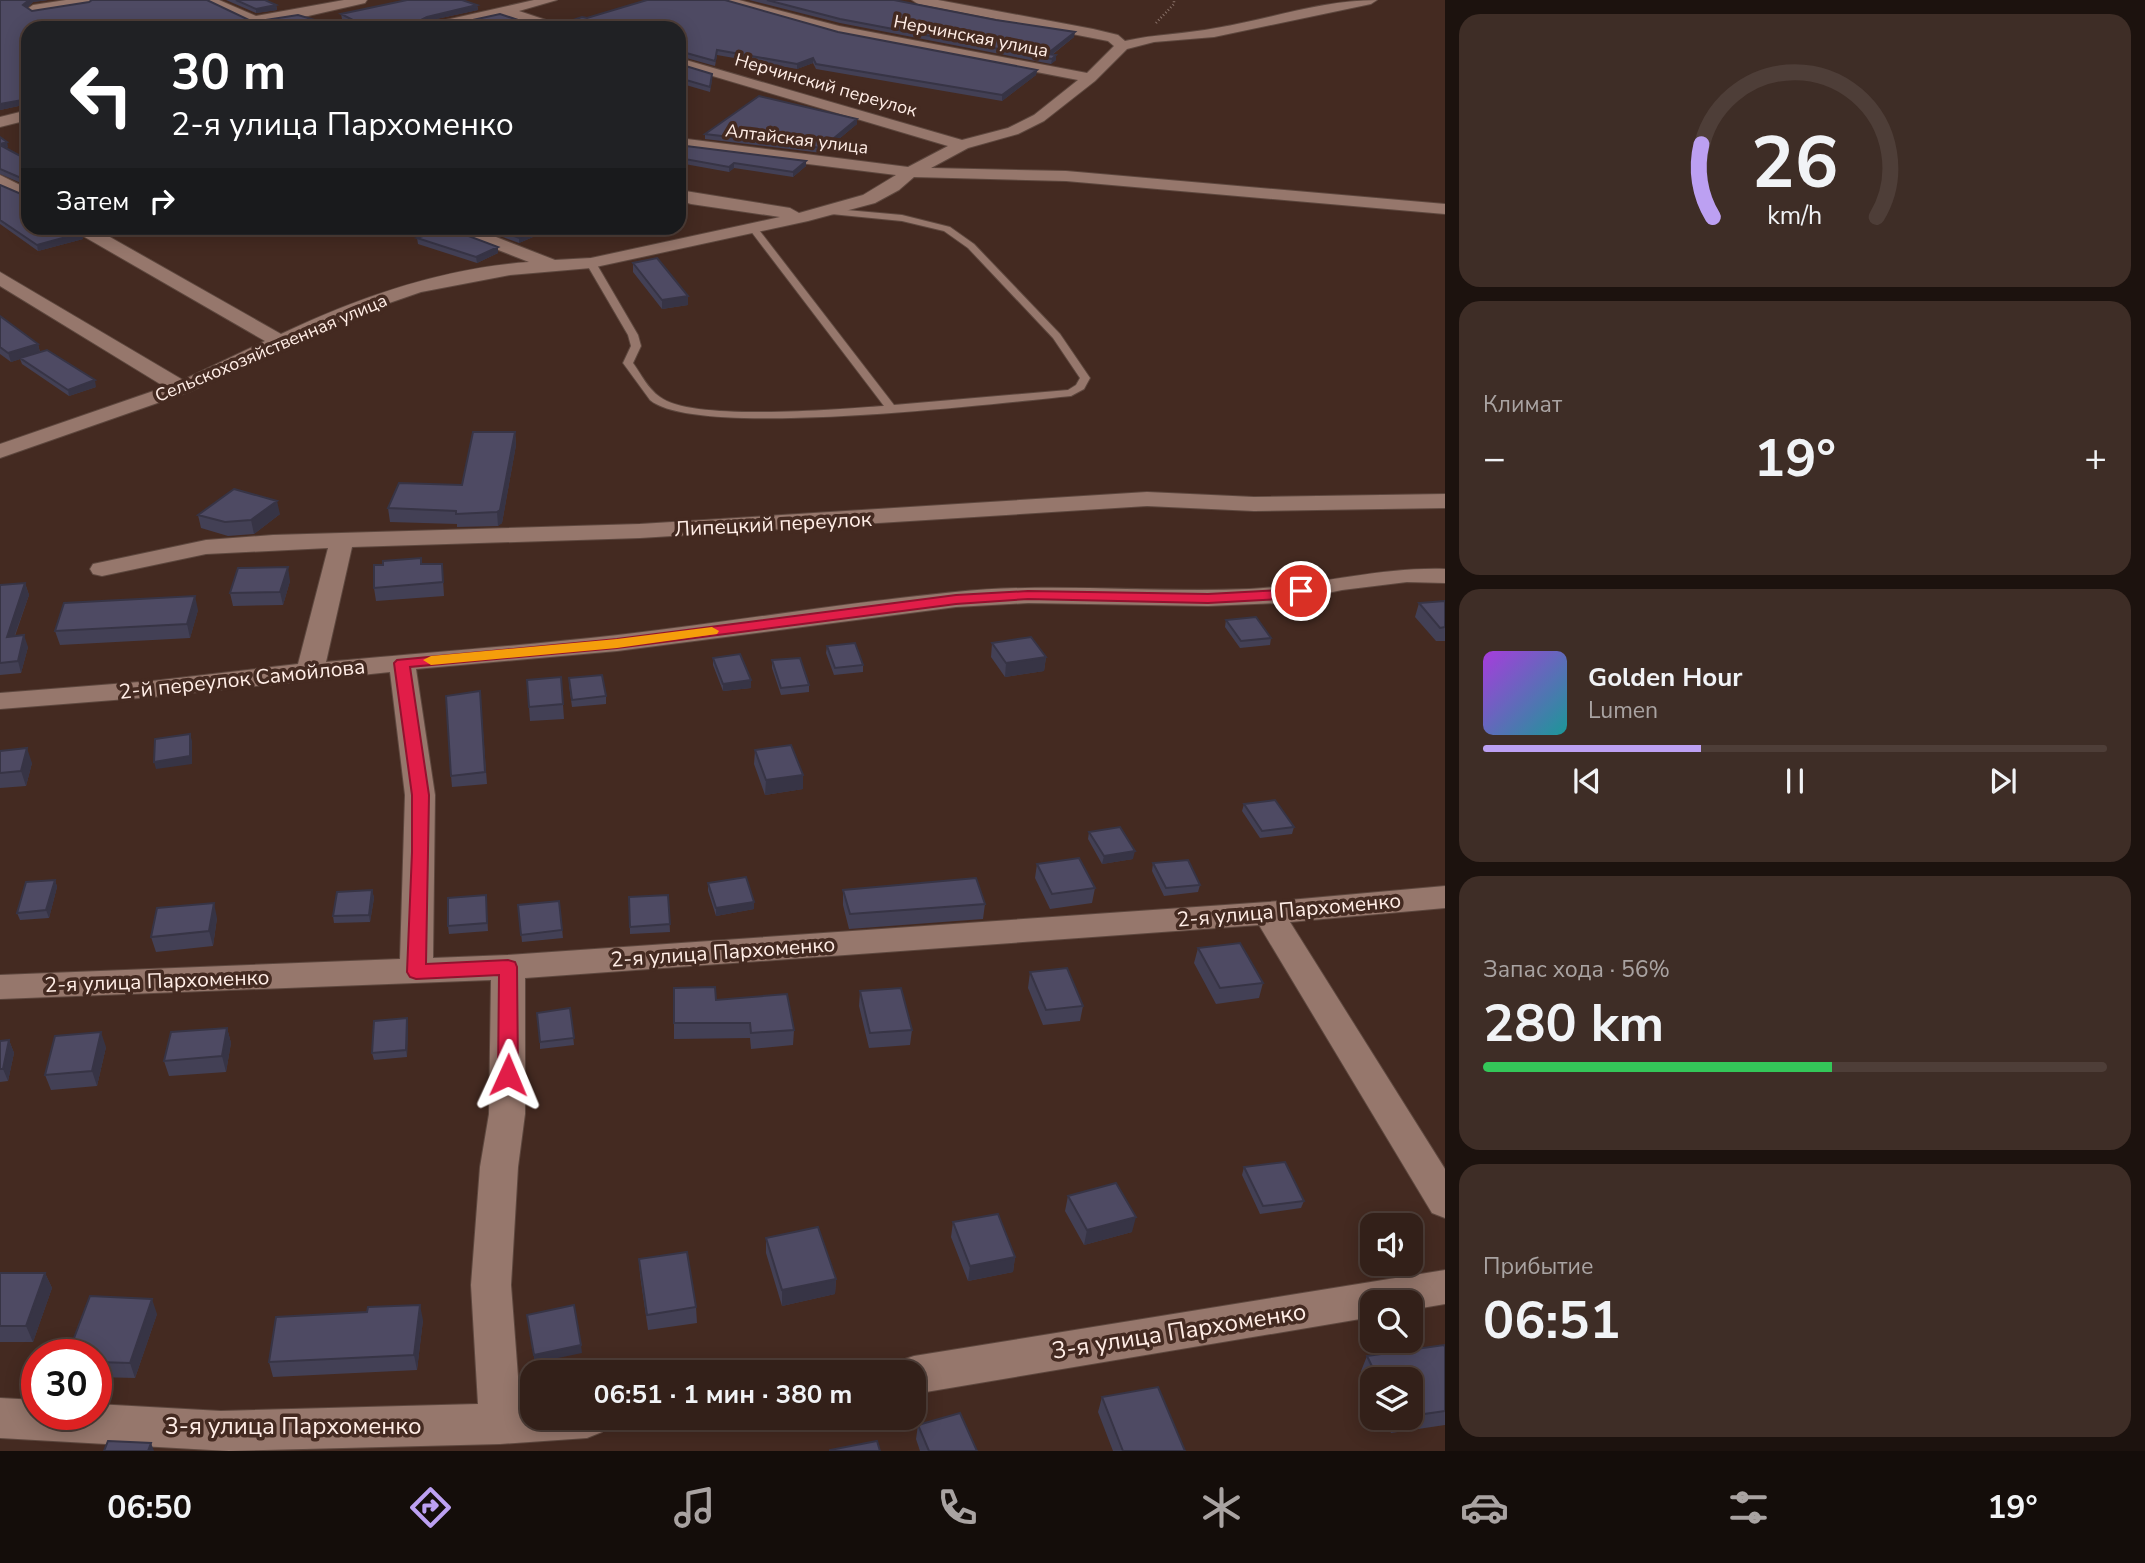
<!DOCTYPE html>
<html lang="ru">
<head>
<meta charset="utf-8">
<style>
  body { margin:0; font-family:"Nunito Sans",sans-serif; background:#3e2d26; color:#f1f3f6; height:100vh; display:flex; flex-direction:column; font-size:26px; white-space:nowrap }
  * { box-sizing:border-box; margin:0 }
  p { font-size:23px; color:#a9a3a2 }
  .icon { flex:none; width:38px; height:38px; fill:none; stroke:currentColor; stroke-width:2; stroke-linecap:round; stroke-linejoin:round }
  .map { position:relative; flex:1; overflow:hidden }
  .drawer { display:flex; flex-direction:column; gap:14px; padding:14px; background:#1c120e; width:700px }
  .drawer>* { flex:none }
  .guide { position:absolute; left:21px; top:21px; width:665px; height:214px; border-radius:21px; box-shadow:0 4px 18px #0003,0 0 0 2px #4e3e38; background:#202124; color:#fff; overflow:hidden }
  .tools { position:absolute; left:1360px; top:1213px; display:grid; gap:14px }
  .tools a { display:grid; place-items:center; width:63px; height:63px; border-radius:14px; background:#332019; box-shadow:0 4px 18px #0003,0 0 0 2px #4e3e38; font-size:35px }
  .speed { position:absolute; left:21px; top:1339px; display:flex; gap:14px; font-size:35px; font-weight:700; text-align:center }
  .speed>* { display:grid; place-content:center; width:91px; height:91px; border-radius:50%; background:#332019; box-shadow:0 4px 18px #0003,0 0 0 2px #4e3e38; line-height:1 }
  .speed .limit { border:10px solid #d22; background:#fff; color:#111 }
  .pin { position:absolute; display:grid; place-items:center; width:60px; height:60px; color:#fff; margin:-30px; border:4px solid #fff; border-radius:50%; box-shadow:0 2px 7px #0007 }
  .me { position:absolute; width:77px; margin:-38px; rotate:1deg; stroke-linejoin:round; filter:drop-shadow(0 0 5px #0008) }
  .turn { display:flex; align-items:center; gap:24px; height:147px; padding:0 35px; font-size:32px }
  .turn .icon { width:91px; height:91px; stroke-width:2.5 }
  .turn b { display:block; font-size:49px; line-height:60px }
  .then { display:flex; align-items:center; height:66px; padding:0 35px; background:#0003; gap:14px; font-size:26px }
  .big { font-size:52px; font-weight:700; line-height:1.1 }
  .drawer .widget { flex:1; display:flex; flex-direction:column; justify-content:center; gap:10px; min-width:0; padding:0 24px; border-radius:21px; background:#3e2d26 }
  .drawer .dial { align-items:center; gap:0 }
  .dial svg { height:182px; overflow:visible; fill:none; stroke:#4e3e38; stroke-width:7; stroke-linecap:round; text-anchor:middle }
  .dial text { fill:#f1f3f6; stroke:none }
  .song { display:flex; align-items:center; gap:21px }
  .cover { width:84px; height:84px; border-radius:10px; background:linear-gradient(135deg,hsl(280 70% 55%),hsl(180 70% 35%)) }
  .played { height:7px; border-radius:4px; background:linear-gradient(90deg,#bca0f2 35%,#4e3e38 35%) }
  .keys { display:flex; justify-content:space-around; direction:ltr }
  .heat { display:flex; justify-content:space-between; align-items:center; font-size:38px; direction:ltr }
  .charge { height:10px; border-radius:5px; background:linear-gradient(90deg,#34c759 56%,#4e3e38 0) }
  .trip { position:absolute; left:520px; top:1360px; width:406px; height:70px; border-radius:21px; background:#332019; box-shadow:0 4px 18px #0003,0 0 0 2px #4e3e38; font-weight:700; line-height:70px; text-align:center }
  .menu { display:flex; height:112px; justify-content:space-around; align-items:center; background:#140d0a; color:#a9a3a2 }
  .menu .icon { width:49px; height:49px }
  .menu .selected { color:#bca0f2 }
  .menu b { font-size:32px; color:#f1f3f6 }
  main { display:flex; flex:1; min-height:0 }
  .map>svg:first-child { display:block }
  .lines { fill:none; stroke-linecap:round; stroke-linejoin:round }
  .lane-casing { stroke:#5d473e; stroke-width:2 }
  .street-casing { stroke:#5d473e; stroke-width:2 }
  .path { stroke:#8a736a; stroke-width:2.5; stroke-dasharray:1 2.5; stroke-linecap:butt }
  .lane { fill:#96776c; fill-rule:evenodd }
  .street { fill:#96776c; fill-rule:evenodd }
  .wall { fill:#434055 }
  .shaded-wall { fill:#373445 }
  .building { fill:#4e4a63; stroke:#373445; stroke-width:2 }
  .route { fill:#e11d48; stroke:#92132f; stroke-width:2 }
  .slow { fill:#f59e0b }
  .labels { text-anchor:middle; stroke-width:7; stroke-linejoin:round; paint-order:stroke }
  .far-street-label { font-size:18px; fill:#ffede6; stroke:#442a21 }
  .street-label { font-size:21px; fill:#ffede6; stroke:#442a21 }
  .near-street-label { font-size:24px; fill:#ffede6; stroke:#442a21 }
</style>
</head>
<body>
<main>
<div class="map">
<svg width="1445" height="1451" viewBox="0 0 1445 1451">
  <rect width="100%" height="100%" fill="#442a21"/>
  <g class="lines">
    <g class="lane-casing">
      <path id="lane" d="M824,208L902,215L950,227L974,244L1060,334L1090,378L1084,389L1071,396C999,403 697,440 650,400L623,363L631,346L628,335L586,263L588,261L596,263L638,335L641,346L633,363C641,374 648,389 660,397C693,422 839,409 884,406L750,230L749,228L753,225L756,226L894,405L1068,390L1076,385L1080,378L1053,338L968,248L944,231L902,221L821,213L820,211Z"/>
    </g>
    <g class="street-casing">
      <path id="street" d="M66,0H96L90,4L33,13L27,9L33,5Z
        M202,0H219L256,16L344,0H367L365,3L308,16L255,24Z
        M534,0H557L519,11L570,28H548L503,15L445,28H421L428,24Z
        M718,0H739L839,26L1087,73L1114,46L1108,41L918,4L912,0H938L1093,29L1118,35L1125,41C1155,34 1186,34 1216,28C1270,19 1323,0 1377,0L1371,4L1214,37L1154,42L1127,49L1095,81L1044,121L1018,134L968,148L931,168L1066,171L1445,204V214L1066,181L914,177L899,190L875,203L808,221L591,268L510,275L421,292L346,318L189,392L0,458V444L165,387L0,286V272L183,380L265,341L76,232L74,228H94L281,334C359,297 442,268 529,262L452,232L450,228H473L555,260L591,258L780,217L691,204L679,200V190L790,208L799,213L863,195L896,175L679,148V138L908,167L948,146L679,66V58L962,140L1008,128L1034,115L1078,80L838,34Z
        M28,110V120L0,127V117Z
        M0,175L28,189V201L0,187Z
        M1147,492L1254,497L1445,494V508L1254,511L1147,506L640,538L352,547L326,662C423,653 521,646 618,635C731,622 842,603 955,592C1053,582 1151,593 1249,589C1315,586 1378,567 1445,569V583L1407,582L1342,590L1280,603L1208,606L1028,603L956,607L617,651L416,669L435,795L433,958L508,955L1268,902L1445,886V908L1290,922L1445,1169V1218L1432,1213L1259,925L525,978V1114L518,1167L511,1285L520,1403L532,1402V1418H608L602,1432L587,1438L500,1444L229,1451L0,1438V1398L37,1400V1414H96V1404L221,1411L478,1404L471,1285L480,1167L489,1114L491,980L0,999V975L400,959L405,795L390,672L152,697L0,709V693L152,681L298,664L328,548L206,554L102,576L93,574L90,569L93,564L206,540L273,535L640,524Z
        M1445,1270V1304L1410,1310V1302H1372V1317L914,1394V1372H895L899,1361L914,1356Z"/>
    </g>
    <path class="path" d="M1156,23L1174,4V0"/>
    <use href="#lane" class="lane"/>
    <use href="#street" class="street"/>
  </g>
  <path class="wall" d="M0,0H48L33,2L27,8L32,11L335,26H354L355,25L342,19L341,14L477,5L478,10L427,21L421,25L542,28H28V104L0,110Z
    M226,0H265L276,5L277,10L256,13Z
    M749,0H894L1074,37L1052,55H1056V60L1051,64L840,23Z
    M587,18L838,32L1037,70L1036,75L1002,101L816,69L813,63L797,69L717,55L715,66L679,56V28L570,26V21Z
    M679,64L712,79L710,92L679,83Z
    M857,119V124L822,153L705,139V134Z
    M0,137L8,147L6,148L28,160V186L0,174Z
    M679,151L806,161V166L793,177L734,168L729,172L679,163Z
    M0,185L81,233L83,239L38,251L0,224Z
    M98,228H125L107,232Z
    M386,228H450V229L498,247V253L477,263L418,244L417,238H419Z
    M479,228H554L519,243Z
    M633,263L688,296V305L662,309L633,272Z
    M0,316L38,344L40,352L96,387L69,396L22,364L20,359L11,362L0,354Z
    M515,432L516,445L502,523L498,526L457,527V524L390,522L388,508L462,485Z
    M280,514L254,534L228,536L201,528L198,515Z
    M442,564L444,596L376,601L374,588Z
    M290,581L283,605L233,606L230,593Z
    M25,583L29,595L15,636L28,647L21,673L0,675V585Z
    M1445,601V641H1436L1415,617L1419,603Z
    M198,610L190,638L60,645L55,631Z
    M1226,620L1271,638L1270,645L1240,648L1225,627Z
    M992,643L1046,657L1044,671L1005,677L991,657Z
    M827,646L863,665V672L834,675L826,653Z
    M713,658L751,688L723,691L713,665Z
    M772,660L809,685V692L781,695L772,668Z
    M561,677L564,719L530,721L527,680Z
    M569,685L606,696V704L572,707Z
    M480,691L487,784L452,787L451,776Z
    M755,750L803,789L765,795L754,764Z
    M0,751L32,763L26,786L0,788Z
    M1244,804L1294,827L1292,834L1260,838L1242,811Z
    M1089,832L1133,859L1102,864L1088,839Z
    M1153,863L1200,885L1198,892L1164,896L1152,871Z
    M1037,864L1095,888L1092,903L1050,909L1035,878Z
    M55,880L57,887L49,918L20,920L17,913Z
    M708,883L754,909L716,916L708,891Z
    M372,890L374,898L370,922L334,923L333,916Z
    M843,890L985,904L983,919L849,929L843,905Z
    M486,895L488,931L449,934L448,926Z
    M668,895L670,932L630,934L629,897Z
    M559,901L563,938L522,942L518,905Z
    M217,918L213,946L156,952L151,937Z
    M1198,948L1263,983L1259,998L1216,1004L1194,963Z
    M1030,972L1083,1006L1080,1021L1043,1025L1028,988Z
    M860,991L912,1030L910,1045L869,1048L859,1006Z
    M716,1000L794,1030L793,1045L751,1049L750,1038L674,1039V1023Z
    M570,1008L574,1045L540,1049V1042Z
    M408,1025L407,1057L374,1060L372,1053Z
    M227,1028L231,1043L226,1072L169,1076L164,1061Z
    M9,1040L14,1053L8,1081L0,1082V1041Z
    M106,1047L97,1086L51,1090L45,1075Z
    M1244,1167L1304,1201L1301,1208L1260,1214L1242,1175Z
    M1068,1196L1132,1232L1084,1245L1065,1211Z
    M953,1222L1015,1257L1013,1272L968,1281L951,1237Z
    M766,1238L836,1279L835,1294L782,1306L766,1253Z
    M639,1259L696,1307L697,1323L648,1330L640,1275Z
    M0,1273H45L52,1288L33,1342H0Z
    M157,1314L135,1378L96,1377V1354Z
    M423,1320L417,1370L273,1377L269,1362Z
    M1445,1347V1425L1391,1433L1384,1418H1410V1379H1372V1394L1361,1371L1367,1356Z
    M1102,1397L1185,1451H1113L1098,1412Z
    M918,1425L977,1451H920L916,1439Z"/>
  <path class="shaded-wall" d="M29,0H48L33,2L25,10L23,5Z
    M276,5L277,10L256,13V9Z
    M477,5L478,10L427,21L420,26L418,25L419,21L427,17Z
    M1075,32L1074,37L1046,59L1047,54Z
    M1056,55V60L1051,64L1052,59Z
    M813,58V63L797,69V64Z
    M1037,70L1036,75L1002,101V95Z
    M28,99V104L0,110V104Z
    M857,119V124L822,153V148Z
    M7,142L8,147L0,149V144Z
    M806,161V166L793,177V172Z
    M734,163V168L729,172V167Z
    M106,228H125L107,232Z
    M541,228H554L519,243V238Z
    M81,233L83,239L38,251L37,245Z
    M498,247V253L477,263L476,257Z
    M688,296V305L662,309V300Z
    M38,344L40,353L11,362L8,353Z
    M95,380L96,387L69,396L68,390Z
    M515,432L516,445L502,523L498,526L497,512Z
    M277,501L280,514L254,534L251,520Z
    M288,567L290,581L283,605L280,592Z
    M25,583L29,595L10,648L7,637Z
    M195,596L198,610L190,638L187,624Z
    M24,635L28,647L21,673L18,661Z
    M1046,657L1044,671L1005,677L1006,663Z
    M751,680V688L723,691V684Z
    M190,734L192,741V764L156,769L154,762Z
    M27,748L32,763L26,786L21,771Z
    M803,775V789L765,795L766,780Z
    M1135,851L1133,859L1102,864L1104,856Z
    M55,880L57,887L49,918L46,910Z
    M372,890L374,898L370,922L369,915Z
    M754,902V909L716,916V908Z
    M214,903L217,918L213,946L209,931Z
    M407,1018L408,1025L407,1057L406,1050Z
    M227,1028L231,1043L226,1072L222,1056Z
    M101,1032L106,1047L97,1086L92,1071Z
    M9,1040L14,1053L8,1081L3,1069Z
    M1136,1217L1132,1232L1084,1245L1087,1230Z
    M1015,1257L1013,1272L968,1281L970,1266Z
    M45,1273L52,1288L33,1342L26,1326Z
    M836,1279L835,1294L782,1306V1290Z
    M152,1299L157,1314L135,1378L130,1363Z
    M420,1305L423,1320L417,1370L414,1355Z
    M581,1345L582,1353L534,1363V1355Z
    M151,1443L154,1451H148Z"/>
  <path class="building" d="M0,0H29L23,5L32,11L89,2L92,0H207L253,22L298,15L335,26H354L355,21L341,14L407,0H462L477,5L427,17L419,21L418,25L445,26L500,14L542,28H28V99L0,104Z
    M236,0H265L276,5L256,9Z
    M647,0H725L838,32L1037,70L1002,95L816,64L813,58L797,64L717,50L715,61L679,51V28H555L570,26L572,24L570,21L582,17L587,18Z
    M767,0H894L996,20L1075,32L1047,54L1056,55L1052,59L840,19Z
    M679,64L712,74L710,87L679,78Z
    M759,96L857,119L822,148L705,134Z
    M0,137L7,142L0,144Z
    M0,145L28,160V186V181L0,169Z
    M686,146L806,161L793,172L734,163L729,167L679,158V151Z
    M0,185L28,197V228H73L81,233L37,245L0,220Z
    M403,228H450V229L498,247L476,257L417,238L426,235Z
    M493,228H541L519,238Z
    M657,258L688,296L662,300L633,263Z
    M0,316L38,344L8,353L0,347Z
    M47,350L95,380L68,390L20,358Z
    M473,432H515L500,510L497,512L456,514V511L388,508L399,483L462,485Z
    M234,489L277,501L251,520L225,522L198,515Z
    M421,558V564H442L443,582L374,588V565H383V561Z
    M288,567L280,592L230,593L238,568Z
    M25,583L7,637L24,635L18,661L0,663V585Z
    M195,596L187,624L55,631L64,603Z
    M1445,601V627L1440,628L1419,603Z
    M1256,617L1271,638L1241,641L1226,620Z
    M1031,637L1046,657L1006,663L992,643Z
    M855,643L863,665L835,668L827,646Z
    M740,654L751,680L723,684L713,658Z
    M800,658L809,685L781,688L772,660Z
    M602,675L606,696L572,700L569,678Z
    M561,677L563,704L529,707L527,680Z
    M480,691L485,772L451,776L446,696Z
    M190,734V756L154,762L155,739Z
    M791,745L803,775L766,780L755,750Z
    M27,748L21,771L0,773V751Z
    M1275,800L1294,827L1262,831L1244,804Z
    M1120,827L1135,851L1104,856L1089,832Z
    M1079,858L1095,888L1052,894L1037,864Z
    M1188,860L1200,885L1166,888L1153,863Z
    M746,877L754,902L716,908L708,883Z
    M976,878L985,904L850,914L843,890Z
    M55,880L46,910L17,913L26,882Z
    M372,890L369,915L333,916L337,892Z
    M486,895L487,923L448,926V898Z
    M668,895L670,924L630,927L629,897Z
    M559,901L562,930L521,935L518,905Z
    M214,903L209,931L151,937L157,908Z
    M1240,943L1263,983L1220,988L1198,948Z
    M1067,968L1083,1006L1046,1010L1030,972Z
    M715,987L716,1000L787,994L794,1030L751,1033L750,1023H674V988Z
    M901,988L912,1030L870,1033L860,991Z
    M570,1008L574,1038L540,1042L537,1013Z
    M407,1018L406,1050L372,1053L374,1021Z
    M227,1028L222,1056L164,1061L171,1032Z
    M101,1032L92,1071L45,1075L55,1036Z
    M9,1040L3,1069H0V1041Z
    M1285,1162L1304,1201L1263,1206L1244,1167Z
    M1116,1183L1136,1217L1087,1230L1068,1196Z
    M998,1214L1015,1257L970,1266L953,1222Z
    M818,1227L836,1279L782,1290L766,1238Z
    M687,1252L696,1307L647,1315L639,1259Z
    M0,1273H45L26,1326H0Z
    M90,1296L152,1299L130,1363L96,1362V1354H68Z
    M420,1305L414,1355L269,1362L276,1317L367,1312L368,1307Z
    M574,1305L581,1345L534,1355L527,1315Z
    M1444,1345L1445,1347V1411L1410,1416V1379H1378L1367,1356Z
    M1158,1387L1185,1451H1123L1102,1397Z
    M960,1413L977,1451H929L918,1425Z
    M108,1441L151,1443L148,1451H104Z
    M877,1441L880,1451H830V1450Z"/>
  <path class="route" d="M1301,586L1306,588V594L1280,599L1208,603L1028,599L956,604L617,648L410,667L429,795L426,964L508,960L515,962L517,967L518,1075L515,1081L508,1083L501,1081L498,1075L499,975L416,979L410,977L407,972L412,852V795L394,663L397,660L617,639L956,595L1028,591L1208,594L1280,590Z"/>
  <path class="slow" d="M712,627L719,631L717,634L617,648L431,665L423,660L431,656L617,639Z"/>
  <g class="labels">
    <g class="far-street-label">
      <text transform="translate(971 36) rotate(11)" y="6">Нерчинская улица</text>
      <text transform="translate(826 85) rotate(16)" y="6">Нерчинский переулок</text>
      <text transform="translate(797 139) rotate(7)" y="6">Алтайская улица</text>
      <text transform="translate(271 348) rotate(-23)" y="6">Сельскохозяйственная улица</text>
    </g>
    <g class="street-label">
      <text transform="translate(773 524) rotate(-3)" y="7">Липецкий переулок</text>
      <text transform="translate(242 679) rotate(-6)" y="7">2-й переулок Самойлова</text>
      <text transform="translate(1289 910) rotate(-5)" y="7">2-я улица Пархоменко</text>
      <text transform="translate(723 952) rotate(-4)" y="7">2-я улица Пархоменко</text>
      <text transform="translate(157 981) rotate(-2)" y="7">2-я улица Пархоменко</text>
    </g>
    <g class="near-street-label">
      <text transform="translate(1179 1331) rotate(-9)" y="8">3-я улица Пархоменко</text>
      <text x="293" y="1434">3-я улица Пархоменко</text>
    </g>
  </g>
</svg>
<div class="tools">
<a><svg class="icon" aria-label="sound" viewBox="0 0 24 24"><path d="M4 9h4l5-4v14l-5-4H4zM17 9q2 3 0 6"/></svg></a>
<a><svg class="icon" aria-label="search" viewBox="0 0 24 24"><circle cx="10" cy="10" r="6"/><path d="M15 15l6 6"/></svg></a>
<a><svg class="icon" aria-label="layers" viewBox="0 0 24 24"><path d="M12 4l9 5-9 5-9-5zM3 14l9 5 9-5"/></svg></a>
</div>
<div class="speed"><div class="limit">30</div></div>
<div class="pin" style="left:1301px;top:591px;background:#d93025"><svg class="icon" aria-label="arrive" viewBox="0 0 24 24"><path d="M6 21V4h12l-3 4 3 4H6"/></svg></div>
<svg class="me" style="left:508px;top:1075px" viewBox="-20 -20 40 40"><path d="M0-17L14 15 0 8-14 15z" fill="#e11d48" stroke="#fff" stroke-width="4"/></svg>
<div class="trip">06:51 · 1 мин · 380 m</div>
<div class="guide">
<div class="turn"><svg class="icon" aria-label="left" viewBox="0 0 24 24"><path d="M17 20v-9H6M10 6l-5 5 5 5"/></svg><div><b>30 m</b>2-я улица Пархоменко</div></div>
<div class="then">Затем<svg class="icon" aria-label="right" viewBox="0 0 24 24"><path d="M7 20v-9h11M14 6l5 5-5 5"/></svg></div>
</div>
</div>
<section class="drawer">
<div class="widget dial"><svg viewBox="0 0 100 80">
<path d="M14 69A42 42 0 1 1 86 69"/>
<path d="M14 69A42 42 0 0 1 9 37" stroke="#bca0f2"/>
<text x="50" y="56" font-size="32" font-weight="700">26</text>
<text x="50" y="72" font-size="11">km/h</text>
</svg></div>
<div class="widget"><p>Климат</p>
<div class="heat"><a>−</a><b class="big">19°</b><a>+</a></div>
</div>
<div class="widget">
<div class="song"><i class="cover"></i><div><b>Golden Hour</b><p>Lumen</p></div></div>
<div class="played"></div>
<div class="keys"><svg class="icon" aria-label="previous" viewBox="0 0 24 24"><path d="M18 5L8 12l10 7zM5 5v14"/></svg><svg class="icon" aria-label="pause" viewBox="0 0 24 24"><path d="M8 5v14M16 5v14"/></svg><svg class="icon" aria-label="next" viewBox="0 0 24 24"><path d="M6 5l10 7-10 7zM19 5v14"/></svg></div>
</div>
<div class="widget"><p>Запас хода · 56%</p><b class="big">280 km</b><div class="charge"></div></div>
<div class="widget"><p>Прибытие</p><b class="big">06:51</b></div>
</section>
</main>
<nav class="menu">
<b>06:50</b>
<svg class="icon selected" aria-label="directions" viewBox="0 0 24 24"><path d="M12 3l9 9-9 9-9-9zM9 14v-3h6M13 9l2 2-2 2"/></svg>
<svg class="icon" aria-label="music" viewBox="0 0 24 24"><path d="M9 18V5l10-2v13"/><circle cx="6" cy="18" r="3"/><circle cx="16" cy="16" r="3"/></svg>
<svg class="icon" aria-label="phone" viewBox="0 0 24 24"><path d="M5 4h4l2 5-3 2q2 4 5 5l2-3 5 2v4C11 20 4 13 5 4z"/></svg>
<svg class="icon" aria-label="climate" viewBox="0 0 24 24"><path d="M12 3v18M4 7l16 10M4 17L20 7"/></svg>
<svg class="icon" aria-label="car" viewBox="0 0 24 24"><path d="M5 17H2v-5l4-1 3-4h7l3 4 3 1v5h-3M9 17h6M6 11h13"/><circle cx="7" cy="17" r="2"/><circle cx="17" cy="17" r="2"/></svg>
<svg class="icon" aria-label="filters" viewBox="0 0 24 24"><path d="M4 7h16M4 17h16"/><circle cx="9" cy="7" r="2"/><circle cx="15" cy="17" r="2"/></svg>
<b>19°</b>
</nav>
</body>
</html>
